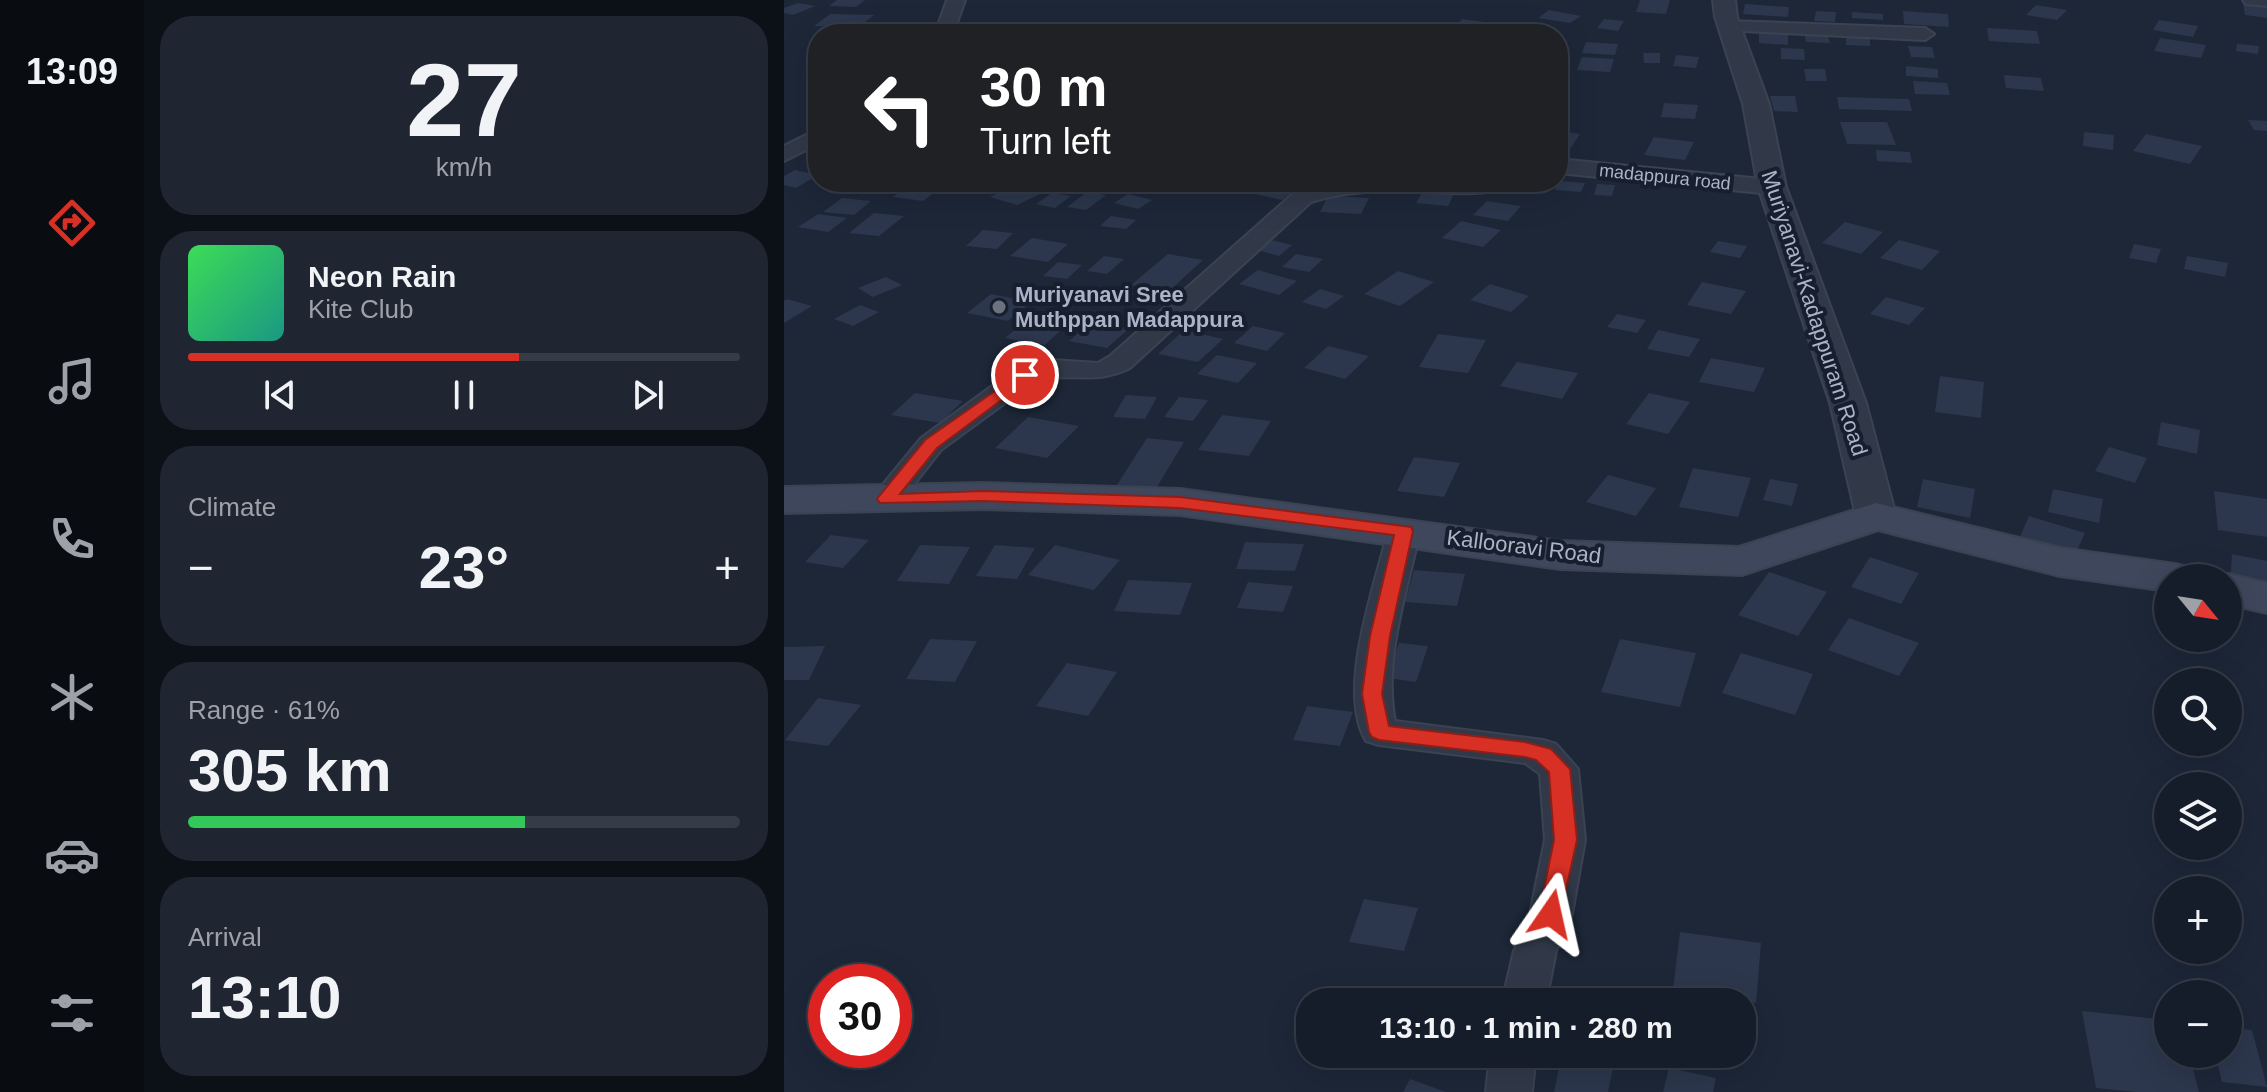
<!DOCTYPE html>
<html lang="en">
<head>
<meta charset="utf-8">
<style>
  body { margin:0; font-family:Helvetica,sans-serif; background:#1f2632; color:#f1f3f6; height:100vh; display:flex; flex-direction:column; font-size:30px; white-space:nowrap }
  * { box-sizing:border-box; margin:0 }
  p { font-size:26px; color:#9ea2a8 }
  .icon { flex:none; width:44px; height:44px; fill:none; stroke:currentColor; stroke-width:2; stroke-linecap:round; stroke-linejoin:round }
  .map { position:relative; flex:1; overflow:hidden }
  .side { display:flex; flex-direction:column; gap:16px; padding:16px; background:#0c1017; width:640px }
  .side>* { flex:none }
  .banner { position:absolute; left:24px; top:24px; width:760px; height:168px; border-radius:32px; box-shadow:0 8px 32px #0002,0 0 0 2px #353b47; background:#202124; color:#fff; overflow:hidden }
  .needle { width:52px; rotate:120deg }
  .fabs { position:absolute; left:1370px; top:564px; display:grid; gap:16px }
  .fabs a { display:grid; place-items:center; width:88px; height:88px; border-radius:50%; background:#161d2a; box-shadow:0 8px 32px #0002,0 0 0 2px #353b47; font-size:40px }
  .speed { position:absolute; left:24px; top:964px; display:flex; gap:16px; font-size:40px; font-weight:700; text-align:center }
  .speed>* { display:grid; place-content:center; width:104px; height:104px; border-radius:50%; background:#161d2a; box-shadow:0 8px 32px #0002,0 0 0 2px #353b47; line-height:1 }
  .speed .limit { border:12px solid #d22; background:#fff; color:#111 }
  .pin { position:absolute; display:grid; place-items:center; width:68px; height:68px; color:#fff; margin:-34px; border:4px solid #fff; border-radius:50%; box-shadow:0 2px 8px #0007 }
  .me { position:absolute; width:88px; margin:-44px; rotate:11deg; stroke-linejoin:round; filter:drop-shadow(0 0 6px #0008) }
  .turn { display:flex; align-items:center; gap:28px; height:168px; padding:0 40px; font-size:36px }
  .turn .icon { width:104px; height:104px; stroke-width:2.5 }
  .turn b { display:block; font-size:56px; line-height:68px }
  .big { font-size:60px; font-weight:700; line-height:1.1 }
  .side .widget { flex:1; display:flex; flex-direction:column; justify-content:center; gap:12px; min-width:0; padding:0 28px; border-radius:32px; background:#1f2632 }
  .side .dial { align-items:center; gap:0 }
  .dial b { font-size:104px; line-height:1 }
  .song { display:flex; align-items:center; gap:24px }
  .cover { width:96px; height:96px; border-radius:12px; background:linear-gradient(135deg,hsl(130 70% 55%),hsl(170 70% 35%)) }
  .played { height:8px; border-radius:4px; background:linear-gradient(90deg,#d93025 60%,#353b47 60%) }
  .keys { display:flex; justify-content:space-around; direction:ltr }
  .heat { display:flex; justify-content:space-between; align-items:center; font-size:44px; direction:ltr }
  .charge { height:12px; border-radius:6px; background:linear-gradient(90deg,#34c759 61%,#353b47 0) }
  .trip { position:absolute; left:512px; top:988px; width:460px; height:80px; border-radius:32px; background:#161d2a; box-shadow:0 8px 32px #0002,0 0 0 2px #353b47; font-weight:700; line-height:80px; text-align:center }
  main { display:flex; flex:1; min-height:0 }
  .menu { display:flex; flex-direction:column; width:144px; justify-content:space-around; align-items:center; background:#090c11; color:#9ea2a8 }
  .menu .icon { width:56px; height:56px }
  .menu .current { color:#d93025 }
  .menu b { font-size:36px; color:#f1f3f6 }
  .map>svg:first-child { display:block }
  .building { fill:#2c374d }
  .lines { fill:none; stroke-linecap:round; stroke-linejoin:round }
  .minor-casing { stroke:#3b4252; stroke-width:4 }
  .tertiary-casing { stroke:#3b4252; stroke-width:4 }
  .secondary-casing { stroke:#3b4252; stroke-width:4 }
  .minor { fill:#313949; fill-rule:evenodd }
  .tertiary { fill:#313949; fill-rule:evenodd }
  .secondary { fill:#3e475c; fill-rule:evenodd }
  .route { fill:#d93025; stroke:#8d1f18; stroke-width:2 }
  .worship-dot { fill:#6b7280; stroke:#171e2d; stroke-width:3 }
  .labels { text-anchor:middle; stroke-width:8; stroke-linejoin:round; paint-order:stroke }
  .far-street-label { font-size:18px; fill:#abb3c6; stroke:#171e2d }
  .poi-label { font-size:22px; font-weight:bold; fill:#abb3c6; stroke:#171e2d; text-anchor:start }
  .street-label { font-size:22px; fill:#abb3c6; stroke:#171e2d }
</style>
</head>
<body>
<main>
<nav class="menu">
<b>13:09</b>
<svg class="icon current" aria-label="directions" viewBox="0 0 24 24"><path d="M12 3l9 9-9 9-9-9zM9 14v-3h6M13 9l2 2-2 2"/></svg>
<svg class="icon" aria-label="music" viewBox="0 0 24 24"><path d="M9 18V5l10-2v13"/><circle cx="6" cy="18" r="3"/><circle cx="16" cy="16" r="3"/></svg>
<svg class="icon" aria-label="phone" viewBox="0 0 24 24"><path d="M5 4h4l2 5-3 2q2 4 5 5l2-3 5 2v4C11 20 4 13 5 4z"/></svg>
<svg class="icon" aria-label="climate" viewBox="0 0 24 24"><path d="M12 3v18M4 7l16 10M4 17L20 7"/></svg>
<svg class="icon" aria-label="car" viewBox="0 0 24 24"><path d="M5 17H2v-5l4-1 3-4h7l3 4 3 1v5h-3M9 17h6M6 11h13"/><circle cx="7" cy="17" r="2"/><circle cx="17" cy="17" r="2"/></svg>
<svg class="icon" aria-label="filters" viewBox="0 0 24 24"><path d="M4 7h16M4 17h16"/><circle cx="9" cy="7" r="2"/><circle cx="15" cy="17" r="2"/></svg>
</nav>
<section class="side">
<div class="widget dial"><b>27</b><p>km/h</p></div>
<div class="widget">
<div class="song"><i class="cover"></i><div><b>Neon Rain</b><p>Kite Club</p></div></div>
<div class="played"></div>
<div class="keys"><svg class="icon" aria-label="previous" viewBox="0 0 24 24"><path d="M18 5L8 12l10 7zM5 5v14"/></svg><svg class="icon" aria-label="pause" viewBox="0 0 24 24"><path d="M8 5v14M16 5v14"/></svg><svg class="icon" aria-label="next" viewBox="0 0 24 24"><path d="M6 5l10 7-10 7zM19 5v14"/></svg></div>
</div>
<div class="widget"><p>Climate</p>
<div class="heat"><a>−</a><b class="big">23°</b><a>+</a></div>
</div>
<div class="widget"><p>Range · 61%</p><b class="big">305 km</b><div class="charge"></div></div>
<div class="widget"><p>Arrival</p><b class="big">13:10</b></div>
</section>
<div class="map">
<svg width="1483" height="1092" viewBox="0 0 1483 1092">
  <rect width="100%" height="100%" fill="#1d2738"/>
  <path class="building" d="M53,0H81L72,7L45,6Z
    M856,0H886L882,14L852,12Z
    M14,3L31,6L9,15L0,13V8Z
    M1459,3L1483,5V18L1461,15Z
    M961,4L1005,7L1004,17L959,14Z
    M1252,5L1283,10L1273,20L1242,15Z
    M765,10L797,16L786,23L754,18Z
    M1032,11L1052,12L1051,22L1030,21Z
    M1119,11L1164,14L1165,27L1120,24Z
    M1068,12L1099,14V20L1068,18Z
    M46,14L90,15L75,27L30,26Z
    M678,19L708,23L697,33L668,30Z
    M820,19L840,21L834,31L813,28Z
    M1375,20L1414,26L1409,37L1369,30Z
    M206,23L238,24L229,34H196Z
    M1203,28L1253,31L1256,44L1205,41Z
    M975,33L1004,34V45L975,43Z
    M1020,33H1043L1046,43L1022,42Z
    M1062,36L1086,37V46L1062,45Z
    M1376,38L1422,45L1417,58L1370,51Z
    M802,42L834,44L831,55L798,53Z
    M1453,44L1475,46L1474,54L1452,51Z
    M1124,46L1148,47L1151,58L1127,57Z
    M997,48L1020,49L1021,60L997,59Z
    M859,53H876V63H860Z
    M892,55L915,57L912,68L889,66Z
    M798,57L830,59L826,72L793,70Z
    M1122,66L1154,69V78L1122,76Z
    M1020,69H1041L1043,81H1022Z
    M1220,75L1257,78L1260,91L1222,88Z
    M1129,81L1163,83L1166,95L1131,94Z
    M986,96H1011L1014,112L990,111Z
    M1053,97L1125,99L1128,111L1055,109Z
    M880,103L914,105L911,119L877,117Z
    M1464,120L1483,121V131L1470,130Z
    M1056,122H1103L1112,145L1063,144Z
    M774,131L796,134L784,152L774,151Z
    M1300,132L1330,135L1329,150L1299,146Z
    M1362,134L1418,146L1406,164L1349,151Z
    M870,137L910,142L901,160L860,155Z
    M1092,150L1126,152L1128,163L1093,161Z
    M11,170L34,175L12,188L0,185V176Z
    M775,181L801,183L797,192L771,190Z
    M83,182H119L104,193L73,190Z
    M130,182H164L139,201L109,197Z
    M466,182H502L518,185L498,200L454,190Z
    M813,184L831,185L828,196L810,195Z
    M229,186L256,194L233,205L206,197Z
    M639,191L670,194L664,206L632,203Z
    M303,192L322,195L302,210L283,207Z
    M268,193L287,196L271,208L252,204Z
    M344,194L368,200L354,209L330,203Z
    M544,196L585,198L577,214L536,212Z
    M58,198L87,201L70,215L39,212Z
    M703,201L737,206L724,221L689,215Z
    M90,213L120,216L95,236L65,233Z
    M34,214L63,218L44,232L14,227Z
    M327,216L352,220L342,229L316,226Z
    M677,221L717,230L699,247L658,238Z
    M1061,222L1099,232L1077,254L1038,243Z
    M199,230L229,233L213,249L182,246Z
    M248,238L284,244L264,262L226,256Z
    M487,240L508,245L495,256L473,250Z
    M1115,240L1156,251L1138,270L1096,258Z
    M934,241L963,246L956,258L926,252Z
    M1350,244L1377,249L1372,263L1345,258Z
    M384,254L419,260L384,292L347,285Z
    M512,254L539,259L525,272L498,267Z
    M320,256L340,259L323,274L303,271Z
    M1403,256L1444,263L1441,277L1400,269Z
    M274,262L298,265L283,279L259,276Z
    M474,270L513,281L495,295L455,284Z
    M614,271L650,282L616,306L580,294Z
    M102,277L118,285L89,297L74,288Z
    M918,282L962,291L947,314L903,305Z
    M706,284L745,296L727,312L686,300Z
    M536,289L560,296L542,309L518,302Z
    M207,294L247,302L224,321L183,313Z
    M1102,297L1141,308L1125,325L1086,314Z
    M3,299L28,306L0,323V301Z
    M76,305L95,312L69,326L50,319Z
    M833,314L862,320L853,333L823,327Z
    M244,319L282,325L261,345L221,338Z
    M308,321L346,328L323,348L285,341Z
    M469,326L501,333L483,351L450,343Z
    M400,330L439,339L414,362L374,354Z
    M874,330L916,339L905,357L863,349Z
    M654,334L702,340L684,373L635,367Z
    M544,346L585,356L561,379L520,368Z
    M433,355L473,363L454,383L413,374Z
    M927,358L981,368L970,392L915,382Z
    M733,362L794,373L778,399L716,386Z
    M1156,376L1200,382L1197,418L1151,412Z
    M131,393L179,401L156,423L107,415Z
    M865,393L906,402L884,434L842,424Z
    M342,395L373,397L361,419L329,417Z
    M395,397L424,400L409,421L380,417Z
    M438,415L487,421L465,456L414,450Z
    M244,417L295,426L263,458L211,448Z
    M1377,422L1416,430L1413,454L1373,445Z
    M363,438L400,442L370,492L331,488Z
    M1325,447L1363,458L1351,483L1311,471Z
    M630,457L676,463L660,497L613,491Z
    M909,468L967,478L954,517L895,507Z
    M824,475L872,488L852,516L802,502Z
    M986,479L1014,484L1008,506L979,500Z
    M1139,479L1191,489L1186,518L1133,507Z
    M1269,489L1319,499L1315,523L1264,512Z
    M1430,491L1483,499V537L1434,530Z
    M1245,516L1301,533L1291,555L1235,539Z
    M47,535L85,540L59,568L21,562Z
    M461,542L520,544L511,571L452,569Z
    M136,545L186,547L165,584L113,581Z
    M211,545L251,548L233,579L192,576Z
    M271,545L336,560L310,590L244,575Z
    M1448,554L1483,561V593L1446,585Z
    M1086,557L1135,573L1117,604L1067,587Z
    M630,570L681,574L673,606L621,602Z
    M985,572L1043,592L1014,636L954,615Z
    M344,580L408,583L396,615L330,611Z
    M464,582L509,586L499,612L453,608Z
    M1065,618L1135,643L1115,676L1044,650Z
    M146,639L193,641L171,682L122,679Z
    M836,639L912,653L896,707L817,692Z
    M615,643L644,646L632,682L603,678Z
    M41,646L25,680H0V647Z
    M957,653L1029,674L1011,715L938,693Z
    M283,663L333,672L304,716L252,706Z
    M34,698L77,705L44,746L1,740Z
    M523,706L569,712L556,746L509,740Z
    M580,899L634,908L620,951L565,942Z
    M896,932L977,943L972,1003L889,990Z
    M1298,1011L1384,1020V1054H1405L1415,1092H1352L1312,1088Z
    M1444,1028L1468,1030L1483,1087L1438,1082L1431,1054H1444Z
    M778,1054H832L824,1092H770Z
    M885,1068L932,1078L929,1092H879Z
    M626,1079L662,1092H619Z"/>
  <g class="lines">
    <g class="minor-casing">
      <path id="minor" d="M163,0H181L169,34H151Z
        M1459,0H1483V6L1462,4Z
        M945,21L1141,28L1150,34L1141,40L939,30L936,26Z
        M34,129V144L0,161V146Z
        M774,159L988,180L999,187L988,194L774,173Z
        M552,182H726L723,187C696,196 671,193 644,192C605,190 564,190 527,202L346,368C310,386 287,371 251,381L157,450L113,506L102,508L91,506L87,499L137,438L231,369L268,360L314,363L326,356L511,192Z
        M620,521L631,524L636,531C623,592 599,659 611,721L759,740L772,744L794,769L801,840L788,914L772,951L762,1002H718L730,951L746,914L761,840L756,774L741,763L595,745L582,741C552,690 591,586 604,531L609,524Z
        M706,1054H752L748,1092H702Z"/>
    </g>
    <g class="tertiary-casing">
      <path id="tertiary" d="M929,0H951L953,17L985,104L1002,187L1082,403L1112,516L1106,524L1092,528L1078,524L1072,516L1046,403L974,187L959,104L931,17Z"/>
    </g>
    <g class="secondary-casing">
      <path id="secondary" d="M199,483L396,489L776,541L955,547L1092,503L1276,548L1391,564L1407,568L1414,578H1384V591L1276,576L1094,530L958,575L776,569L396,515L199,509L0,513V487Z
        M1444,574L1483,583V613L1444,604V578H1431Z"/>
    </g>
    <use href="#minor" class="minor"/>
    <use href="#tertiary" class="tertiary"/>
    <use href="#secondary" class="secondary"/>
  </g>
  <path class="route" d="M241,370L247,372V378L153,448L116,494L199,491L396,497L627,527L629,531L606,636L598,694L605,726L741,742L767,749L786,769L793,840L775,921L767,923L759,921L755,914L770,840L765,772L752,760L741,757L595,740L588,737L585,732L578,694L586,636L610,535L396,508L199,501L96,503L93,499L96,495L141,440Z"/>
  <circle class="worship-dot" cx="215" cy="307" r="8"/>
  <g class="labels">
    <g class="far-street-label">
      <text transform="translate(881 177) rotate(6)" y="6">madappura road</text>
    </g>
    <g class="poi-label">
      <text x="231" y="302">Muriyanavi Sree<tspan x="231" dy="25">Muthppan Madappura</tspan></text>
    </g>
    <g class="street-label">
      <text transform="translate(1031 313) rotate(72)" y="8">Muriyanavi-Kadappuram Road</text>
      <text transform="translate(740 546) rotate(7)" y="8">Kallooravi Road</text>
    </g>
  </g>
</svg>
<div class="fabs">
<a><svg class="needle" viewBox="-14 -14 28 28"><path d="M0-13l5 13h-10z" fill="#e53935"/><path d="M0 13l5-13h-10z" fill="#9ea2a8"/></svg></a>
<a><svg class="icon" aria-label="search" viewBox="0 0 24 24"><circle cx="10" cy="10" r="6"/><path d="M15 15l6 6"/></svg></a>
<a><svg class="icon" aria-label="layers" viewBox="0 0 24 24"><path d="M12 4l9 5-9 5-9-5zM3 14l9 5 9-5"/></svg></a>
<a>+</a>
<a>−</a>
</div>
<div class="speed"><div class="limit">30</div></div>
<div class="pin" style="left:241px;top:375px;background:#d93025"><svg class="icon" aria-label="arrive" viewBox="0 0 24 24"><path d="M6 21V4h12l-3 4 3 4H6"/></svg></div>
<svg class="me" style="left:767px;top:914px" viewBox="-20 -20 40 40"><path d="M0-17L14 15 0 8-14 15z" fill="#d93025" stroke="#fff" stroke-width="4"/></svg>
<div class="trip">13:10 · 1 min · 280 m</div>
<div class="banner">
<div class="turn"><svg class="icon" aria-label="left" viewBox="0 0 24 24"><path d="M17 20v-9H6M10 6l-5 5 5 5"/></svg><div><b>30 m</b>Turn left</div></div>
</div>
</div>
</main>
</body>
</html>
